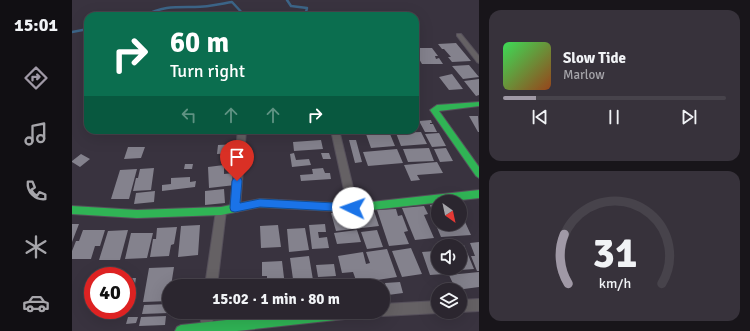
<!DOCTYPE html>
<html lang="en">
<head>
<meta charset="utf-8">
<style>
  body { margin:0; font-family:Signika,sans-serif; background:#37323b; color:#f1f3f6; height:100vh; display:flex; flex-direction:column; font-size:15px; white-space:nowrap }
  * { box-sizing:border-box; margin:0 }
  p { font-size:13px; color:#a6a5aa }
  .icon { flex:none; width:22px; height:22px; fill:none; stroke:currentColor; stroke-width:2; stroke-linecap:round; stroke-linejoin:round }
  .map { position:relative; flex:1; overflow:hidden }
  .side { display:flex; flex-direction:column; gap:10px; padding:10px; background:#18151a; width:271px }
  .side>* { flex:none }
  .top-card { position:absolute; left:12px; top:12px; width:335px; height:122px; border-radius:12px; box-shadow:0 4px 16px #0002,0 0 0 1px #47434b; background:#0b6e4f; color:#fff; overflow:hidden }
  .needle { width:26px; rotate:147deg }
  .controls { position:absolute; left:359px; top:195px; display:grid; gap:8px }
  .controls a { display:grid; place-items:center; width:36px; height:36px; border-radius:50%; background:#2b262f; box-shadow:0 4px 16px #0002,0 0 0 1px #47434b; font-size:20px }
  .speed { position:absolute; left:12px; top:267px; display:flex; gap:8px; font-size:20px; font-weight:700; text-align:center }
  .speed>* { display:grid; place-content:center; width:52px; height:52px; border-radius:50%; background:#2b262f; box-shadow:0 4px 16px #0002,0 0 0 1px #47434b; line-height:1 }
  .speed .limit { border:6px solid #d22; background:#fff; color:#111 }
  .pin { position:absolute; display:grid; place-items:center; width:34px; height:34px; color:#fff; margin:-41px -17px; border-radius:50% 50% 50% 0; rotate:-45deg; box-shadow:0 0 4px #0007 }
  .pin .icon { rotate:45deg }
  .me { position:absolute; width:44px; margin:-22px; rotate:273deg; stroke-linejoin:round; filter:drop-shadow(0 0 3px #0008) }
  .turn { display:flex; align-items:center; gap:14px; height:84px; padding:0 20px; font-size:18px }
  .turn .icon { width:52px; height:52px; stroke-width:2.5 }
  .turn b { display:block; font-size:28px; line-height:34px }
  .lanes { display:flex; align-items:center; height:38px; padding:0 20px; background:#0003; justify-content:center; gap:20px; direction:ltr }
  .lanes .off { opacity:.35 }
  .side .widget { flex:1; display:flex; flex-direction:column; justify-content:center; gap:6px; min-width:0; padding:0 14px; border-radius:12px; background:#37323b }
  .side .dial { align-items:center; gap:0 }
  .dial svg { height:104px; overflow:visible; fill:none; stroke:#47434b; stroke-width:7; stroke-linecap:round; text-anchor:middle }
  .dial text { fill:#f1f3f6; stroke:none }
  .song { display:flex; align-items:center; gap:12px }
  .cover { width:48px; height:48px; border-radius:6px; background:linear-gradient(135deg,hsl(130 70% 55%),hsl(20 70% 35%)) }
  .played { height:4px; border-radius:2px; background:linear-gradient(90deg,#a099a6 15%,#47434b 15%) }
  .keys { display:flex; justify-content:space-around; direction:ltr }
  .trip { position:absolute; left:90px; top:279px; width:228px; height:40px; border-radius:20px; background:#2b262f; box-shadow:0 4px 16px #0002,0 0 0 1px #47434b; font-weight:700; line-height:40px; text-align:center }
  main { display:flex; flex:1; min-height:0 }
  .menu { display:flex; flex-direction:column; width:72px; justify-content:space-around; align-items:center; background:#110f13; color:#a6a5aa }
  .menu .icon { width:28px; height:28px }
  .menu .selected { color:#a099a6 }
  .menu b { font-size:18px; color:#f1f3f6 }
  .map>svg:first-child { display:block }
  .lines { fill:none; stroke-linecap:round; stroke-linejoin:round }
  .stream { stroke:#3c6588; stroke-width:2.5 }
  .building { fill:#84828d }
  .street-casing { stroke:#56505b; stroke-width:2 }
  .fast-casing { stroke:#56505b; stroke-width:2 }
  .street { fill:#656164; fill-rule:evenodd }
  .fast { fill:#30b455; fill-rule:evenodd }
  .route { fill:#1a73e8; stroke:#114b97 }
</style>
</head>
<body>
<main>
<nav class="menu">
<b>15:01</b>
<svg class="icon selected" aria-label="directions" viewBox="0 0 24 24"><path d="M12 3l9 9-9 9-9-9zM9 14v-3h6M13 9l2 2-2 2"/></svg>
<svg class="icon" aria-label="music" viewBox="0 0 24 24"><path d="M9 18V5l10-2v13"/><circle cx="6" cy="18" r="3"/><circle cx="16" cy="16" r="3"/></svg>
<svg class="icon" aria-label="phone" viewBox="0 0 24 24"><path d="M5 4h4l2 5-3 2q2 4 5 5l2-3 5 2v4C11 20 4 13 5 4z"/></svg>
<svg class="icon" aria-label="climate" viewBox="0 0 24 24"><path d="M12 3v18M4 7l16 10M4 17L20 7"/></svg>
<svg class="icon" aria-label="car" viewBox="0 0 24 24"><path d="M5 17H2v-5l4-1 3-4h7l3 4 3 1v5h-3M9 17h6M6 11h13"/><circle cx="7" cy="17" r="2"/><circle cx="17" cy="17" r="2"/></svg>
</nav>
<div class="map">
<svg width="407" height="331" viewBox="0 0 407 331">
  <rect width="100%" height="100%" fill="#39333f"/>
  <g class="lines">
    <path class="stream" d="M215,0L219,6L235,8L234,12L224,16
      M72,16C90,6 103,7 123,7C135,7 148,4 160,2L173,16
      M0,32L16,29"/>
  </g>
  <path class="building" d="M384,43L399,61L380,62L376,57H379L372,49H370L366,44Z
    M343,48H360L366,56H363L364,59L367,58L371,64H350L343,52Z
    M397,65L407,77L391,79L380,66Z
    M380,74L391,89L377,90L367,77Z
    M407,79V95L404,96L392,81Z
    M397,116H406L407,132H406Z
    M359,120L360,123H358V124H361L365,132H353L347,121Z
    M293,130H318L319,131L294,133Z
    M349,132L355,144L329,146L324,133Z
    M367,133L374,146L360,147L353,134Z
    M294,134H318L323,146L299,148Z
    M249,140L251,149L222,151L221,142Z
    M277,140H284L290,162L283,163Z
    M167,144V149H163V153L145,154L146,145Z
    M56,147H73L69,158L52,159Z
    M357,148L362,161L336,162L331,149Z
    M374,148L381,161L368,162L362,149Z
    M325,149L331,163L296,166L291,152Z
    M222,153L224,160L237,159L239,165L220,167L218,154Z
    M249,153H257L259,159H251Z
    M9,154L18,159L8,167L0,162V161Z
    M365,162L371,173L345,175L348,180L339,181L332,165Z
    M113,164H121L120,169H112Z
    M152,165V174L162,173L163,185L137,188L136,167Z
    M82,168L79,190L61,191L64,178H66L68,169Z
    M251,168L253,173H258L259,179L229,181L228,175L241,174L240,169Z
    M65,169L57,199H39L48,170Z
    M118,177V182L124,181L123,187L90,191V185L99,184V178Z
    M152,189L153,203L133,205V191Z
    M83,191L82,202L62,204L64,193Z
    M366,204V210L360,211L358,205Z
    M352,206L356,214L352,215L362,238L343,240L330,208Z
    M301,208L307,226L264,231L259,213L279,211L281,219L287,218L284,210Z
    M324,209L326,216L330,215L336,231L332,232L337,244L317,246L305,210Z
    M388,211L399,235L369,237L359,213L366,212V224H388Z
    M0,224H7L0,242Z
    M253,224L254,232H246L247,238L255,237L257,248L240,249L237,225Z
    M128,225L126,255L106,257L109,226Z
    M206,225L209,247L189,248L188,226Z
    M105,227L102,244L99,245L97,256L78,257L81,239H84L85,228Z
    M233,228L237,250L217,252L215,229Z
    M11,230H33L28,246H23L19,259H0V251L4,241H7Z
    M56,230L48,260H27L36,231Z
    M285,230L289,242L265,244L262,233Z
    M305,230L311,247L295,249L289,232Z
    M59,233H81L75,258L53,259Z
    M407,242V271H405L399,256H403L398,243Z
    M392,245L402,269L375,271L374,268H388V246Z
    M339,248L350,274L330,277L320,251Z
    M315,249L325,277L285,283L281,272L270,273L266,256L291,252L294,264L298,263L294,252Z
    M363,251L366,258V268H370L372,274L358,275L350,252Z
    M237,256L242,286H222L218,258Z
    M210,261L213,286H191V281L195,280V276H190V262Z
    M262,264L264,276L246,277L244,265Z
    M102,267L99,286H97V301L71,302L77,268Z
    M407,272V287L384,290L377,275Z
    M55,278H64L60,302H55Z
    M328,282L331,293L316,295L313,283Z
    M97,304V313L70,314L72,305Z
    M94,316L93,325L67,326L69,317Z
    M56,317H66L64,323L54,324Z"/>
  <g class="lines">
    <g class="street-casing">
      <path id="street" d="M385,34H389L407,56V63L405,62L385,36Z
        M166,130H174L168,208L167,211L163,212L159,211L158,208Z
        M259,130H267L286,208L285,211L281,212L277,211L276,208Z
        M149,207L153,208L154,211L145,286H133L144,211L145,208Z
        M407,299V311L388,312V300Z
        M366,301V312H368L366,313L311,316L307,314L306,312H311V304Z
        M130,312H142L139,331H129L128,328Z"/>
    </g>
    <g class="fast-casing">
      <path id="fast" d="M407,102V106L367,111L407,167V178L404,176L358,110L365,105Z
        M407,190V198L281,212L188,207L149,215L65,218L0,214V206L65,210L149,207L188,199L281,204Z
        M226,312H288L286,316L282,318L165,331H103L105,327L109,325Z"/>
    </g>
    <use href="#street" class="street"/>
    <use href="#fast" class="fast"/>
  </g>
  <path class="route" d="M165,177L169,178L170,181L168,203L188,199L281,204L285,205L286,208L285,211L281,212L188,207L163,212L159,211L158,208L160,181L162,178Z"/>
</svg>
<div class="controls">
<a><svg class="needle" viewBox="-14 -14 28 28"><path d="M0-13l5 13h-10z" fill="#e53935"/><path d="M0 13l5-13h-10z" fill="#a6a5aa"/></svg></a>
<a><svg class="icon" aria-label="sound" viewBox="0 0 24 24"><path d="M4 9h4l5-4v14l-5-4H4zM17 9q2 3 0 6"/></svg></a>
<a><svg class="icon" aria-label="layers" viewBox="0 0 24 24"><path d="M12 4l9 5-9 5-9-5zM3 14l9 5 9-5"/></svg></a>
</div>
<div class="speed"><div class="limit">40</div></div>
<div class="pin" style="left:165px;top:181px;background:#d93025"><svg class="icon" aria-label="arrive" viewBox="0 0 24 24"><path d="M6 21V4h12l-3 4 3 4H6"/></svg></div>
<svg class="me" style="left:281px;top:208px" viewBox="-20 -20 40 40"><circle r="19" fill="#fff"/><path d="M0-13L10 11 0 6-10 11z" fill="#1a73e8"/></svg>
<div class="trip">15:02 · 1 min · 80 m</div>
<div class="top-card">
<div class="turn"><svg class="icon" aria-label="right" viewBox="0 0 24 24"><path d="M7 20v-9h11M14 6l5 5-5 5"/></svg><div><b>60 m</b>Turn right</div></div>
<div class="lanes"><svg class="icon off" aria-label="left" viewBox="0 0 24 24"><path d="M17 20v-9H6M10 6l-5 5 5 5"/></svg><svg class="icon off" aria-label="ahead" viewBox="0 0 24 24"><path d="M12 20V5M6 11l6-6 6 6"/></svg><svg class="icon off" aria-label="ahead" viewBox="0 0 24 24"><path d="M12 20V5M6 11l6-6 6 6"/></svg><svg class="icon" aria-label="right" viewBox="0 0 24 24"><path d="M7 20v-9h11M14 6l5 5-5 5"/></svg></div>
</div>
</div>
<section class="side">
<div class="widget">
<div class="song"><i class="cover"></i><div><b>Slow Tide</b><p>Marlow</p></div></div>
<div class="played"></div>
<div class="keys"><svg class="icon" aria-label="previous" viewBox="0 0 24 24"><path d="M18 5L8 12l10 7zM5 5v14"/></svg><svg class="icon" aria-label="pause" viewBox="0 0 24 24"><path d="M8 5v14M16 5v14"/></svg><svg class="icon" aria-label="next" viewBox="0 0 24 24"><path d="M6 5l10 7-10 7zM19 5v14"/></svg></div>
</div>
<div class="widget dial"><svg viewBox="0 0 100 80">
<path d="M14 69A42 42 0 1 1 86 69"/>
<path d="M14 69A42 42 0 0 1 11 31" stroke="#a099a6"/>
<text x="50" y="56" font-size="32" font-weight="700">31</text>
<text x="50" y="72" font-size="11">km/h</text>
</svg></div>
</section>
</main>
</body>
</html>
